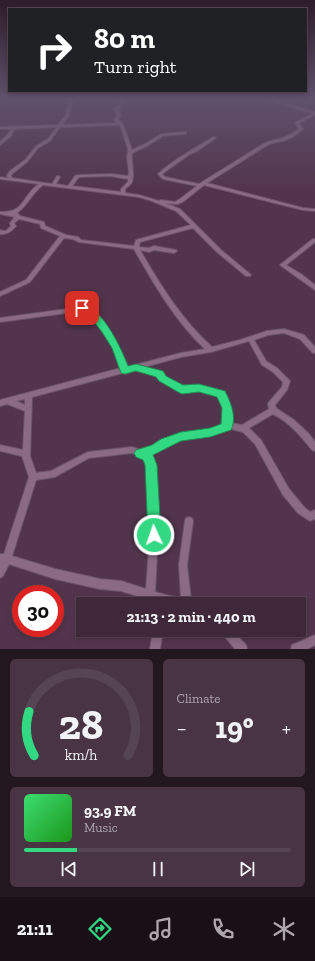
<!DOCTYPE html>
<html lang="en">
<head>
<meta charset="utf-8">
<style>
  body { margin:0; font-family:"Zilla Slab",serif; background:#493444; color:#f1f3f6; height:100vh; display:flex; flex-direction:column; font-size:15px; white-space:nowrap }
  * { box-sizing:border-box; margin:0 }
  p { font-size:13px; color:#ada6ae }
  .icon { flex:none; width:22px; height:22px; fill:none; stroke:currentColor; stroke-width:2; stroke-linecap:round; stroke-linejoin:round }
  .map { position:relative; height:649px; overflow:hidden }
  .side { display:flex; flex-direction:column; gap:10px; padding:10px; background:#22161f; flex:1 }
  .side>* { flex:none }
  .top-card { position:absolute; left:8px; top:8px; width:299px; height:84px; border-radius:0px; box-shadow:0 2px 6px #0003,0 0 0 1px #574453; background:#202124; color:#fff; overflow:hidden }
  .speed { position:absolute; left:12px; top:585px; display:flex; gap:8px; font-size:20px; font-weight:700; text-align:center }
  .speed>* { display:grid; place-content:center; width:52px; height:52px; border-radius:50%; background:#3e2839; box-shadow:0 2px 6px #0003,0 0 0 1px #574453; line-height:1 }
  .speed .limit { border:6px solid #d22; background:#fff; color:#111 }
  .pin { position:absolute; display:grid; place-items:center; width:34px; height:34px; color:#fff; margin:-17px; border-radius:8px; box-shadow:0 2px 6px #0006 }
  .me { position:absolute; width:44px; margin:-22px; rotate:357deg; stroke-linejoin:round; filter:drop-shadow(0 0 3px #0008) }
  .turn { display:flex; align-items:center; gap:14px; height:84px; padding:0 20px; font-size:18px }
  .turn .icon { width:52px; height:52px; stroke-width:2.5 }
  .turn b { display:block; font-size:28px; line-height:34px }
  .big { font-size:30px; font-weight:800; line-height:1.1 }
  .side .card { flex:1; display:flex; flex-direction:column; justify-content:center; gap:6px; min-width:0; padding:0 14px; border-radius:6px; background:#493444 }
  .side .dial { align-items:center; gap:0 }
  .dial svg { height:104px; overflow:visible; fill:none; stroke:#574453; stroke-width:7; stroke-linecap:round; text-anchor:middle }
  .dial text { fill:#f1f3f6; stroke:none }
  .song { display:flex; align-items:center; gap:12px }
  .cover { width:48px; height:48px; border-radius:6px; background:linear-gradient(135deg,hsl(140 70% 55%),hsl(120 70% 35%)) }
  .played { height:4px; border-radius:2px; background:linear-gradient(90deg,#33d882 20%,#574453 20%) }
  .keys { display:flex; justify-content:space-around; direction:ltr }
  .heat { display:flex; justify-content:space-between; align-items:center; font-size:22px; direction:ltr }
  .side .tiles { flex:1; display:grid; gap:10px; grid-template-columns:1fr 1fr }
  .card:last-child { grid-column:span 2 }
  .trip { position:absolute; left:76px; top:597px; width:230px; height:40px; border-radius:0px; background:#3e2839; box-shadow:0 2px 6px #0003,0 0 0 1px #574453; font-weight:800; line-height:40px; text-align:center }
  .dock { display:flex; height:64px; justify-content:space-around; align-items:center; background:#191017; color:#ada6ae }
  .dock .icon { width:28px; height:28px }
  .dock .on { color:#33d882 }
  .dock b { font-size:18px; color:#f1f3f6 }
  .map>svg:first-child { display:block }
  .lines { fill:none; stroke-linecap:round; stroke-linejoin:round }
  .street-casing { stroke:#6c5468; stroke-width:2 }
  .secondary-casing { stroke:#6c5468; stroke-width:2 }
  .street { fill:#8b6b84; fill-rule:evenodd }
  .secondary { fill:#9e6c94; fill-rule:evenodd }
  .route { fill:#33d882; stroke:#218c54 }
</style>
</head>
<body>
<div class="map">
<svg width="315" height="649" viewBox="0 0 315 649">
  <rect width="100%" height="100%" fill="#52354c"/>
  <g class="lines">
    <g class="street-casing">
      <path id="street" d="M70,99H74L69,116L62,125L117,123L114,119L117,115L114,109L120,104L122,99H125L122,106L118,109L121,115L118,119L123,124L132,150L145,144L161,134L186,132V134H185L163,136L147,146L132,153C131,161 135,175 132,182C131,185 127,187 125,189V193L139,195L159,201L161,200L175,202L180,199L197,186L163,179L158,174C174,159 194,149 213,137L216,138L197,151L190,154L162,174L165,177L199,184L263,144C270,140 278,140 285,137C290,135 295,132 299,129L295,123L296,122L315,113V115L299,123L303,129C298,133 292,138 286,140C279,142 272,142 266,146L207,183L303,208L315,209V211L303,210L204,185L184,201L178,204L165,203L180,209L221,250L250,274L251,275L250,276H246L217,252L193,228L140,242L139,247L149,248L154,246L176,250L177,251L174,253L154,250L149,252L140,250C160,285 182,320 212,347L240,340L267,331L284,329L304,335L315,347V353H313L300,339L284,333L268,335L254,340L266,361L277,368L290,381L287,390L275,405L276,408L294,420L309,434L315,442V451L312,450C301,436 289,422 273,414L249,428L261,440L289,489L304,507L310,512L315,510V519L310,521L298,513L283,495L255,444L243,432L231,429L210,436L181,440L168,445L158,452L151,454L155,465L158,535L155,592L166,595L181,598L179,565L185,521L186,518L189,517L192,518L193,521L187,565L191,600L193,604H164L159,603L160,604H150L147,599L121,591L100,589L55,579L9,564L3,576L0,578V554H4L29,477L22,456L0,451V445L23,450L25,411L7,404L0,406V400L121,368C113,346 103,323 81,311L0,322V318L82,307C107,316 118,344 127,367L181,353L205,349C175,321 154,284 134,249L79,242L73,239L64,238L30,282L0,296V292L26,280L60,236L41,228L40,224L19,219L14,223L16,226C12,231 7,235 0,234V230C7,232 6,231 11,226L10,223L15,217L0,214V212C26,213 21,196 39,184L0,179V177L8,178L7,175L10,171L25,160L36,146L48,139L57,127L15,129L11,136L0,145V142L8,134L11,129H0V127L58,125L65,116ZM120,125L128,149L127,158L129,172L128,176L111,174L78,175L75,176L68,186L56,184L60,177L58,176H57L52,184L12,178L11,175L13,173L27,162L38,148L50,141L60,127ZM111,176L128,179V182L121,189V192L72,186L79,177ZM43,185L139,197L152,201L176,211L191,225L136,240L134,246L81,240L78,237L66,235L45,226L44,222L20,216L17,213C28,205 32,193 43,185ZM249,341L262,365L273,372L283,382L282,387L269,402L268,404L269,409L242,425L231,423V408L223,392L199,385L183,387L165,377L162,372L144,367L181,357L211,352ZM134,370L158,376L161,381L180,392L182,393L199,391L218,396L223,408V425L210,430L181,434L162,441L153,447L140,450L132,447L88,452L51,471L36,473L30,456L32,397L123,373L125,374ZM25,399V405L16,401ZM132,453L145,458L147,465L150,535L146,589L121,581L100,579L55,569L12,556L36,480L55,477L89,458Z
        M313,239H315V242L286,265L301,274L315,285V290L280,265Z
        M153,630H163L160,649H150Z
        M220,630H232L246,645L247,649H235L222,633Z
        M315,635V645L307,649H291L292,645Z"/>
    </g>
    <g class="secondary-casing">
      <path id="secondary" d="M263,99H271L315,112V114Z"/>
    </g>
    <use href="#street" class="street"/>
    <use href="#secondary" class="secondary"/>
  </g>
  <linearGradient id="sky" x2="0" y2="1"><stop stop-color="#2d1d2a"/><stop offset="0.52" stop-color="#60516c"/><stop offset="1" stop-color="#60516c" stop-opacity="0"/></linearGradient>
  <rect width="315" height="190" fill="url(#sky)"/>
  <path class="route" d="M79,306C100,301 122,350 128,366L136,364L163,371L166,376L183,385L199,384L225,391C231,403 237,417 231,430L210,437L181,441L153,455L157,465L161,535L159,540L154,542L150,540L148,535L145,465L143,460L136,457L134,453L136,450L152,445L161,439L181,432L210,428L221,424L222,408L217,397L199,392L182,394L178,392L159,381L156,377L136,371L125,374L121,373L112,348L102,332L88,314L79,311L77,308Z"/>
</svg>
<div class="speed"><div class="limit">30</div></div>
<div class="pin" style="left:82px;top:308px;background:#d93025"><svg class="icon" aria-label="arrive" viewBox="0 0 24 24"><path d="M6 21V4h12l-3 4 3 4H6"/></svg></div>
<svg class="me" style="left:154px;top:535px" viewBox="-20 -20 40 40"><circle r="17" fill="#33d882" stroke="#fff" stroke-width="3"/><path d="M0-11L8 9 0 5-8 9z" fill="#fff"/></svg>
<div class="trip">21:13 · 2 min · 440 m</div>
<div class="top-card">
<div class="turn"><svg class="icon" aria-label="right" viewBox="0 0 24 24"><path d="M7 20v-9h11M14 6l5 5-5 5"/></svg><div><b>80 m</b>Turn right</div></div>
</div>
</div>
<section class="side">
<div class="tiles">
<div class="card dial"><svg viewBox="0 0 100 80">
<path d="M14 69A42 42 0 1 1 86 69"/>
<path d="M14 69A42 42 0 0 1 10 35" stroke="#33d882"/>
<text x="50" y="56" font-size="32" font-weight="700">28</text>
<text x="50" y="72" font-size="11">km/h</text>
</svg></div>
<div class="card"><p>Climate</p>
<div class="heat"><a>−</a><b class="big">19°</b><a>+</a></div>
</div>
<div class="card">
<div class="song"><i class="cover"></i><div><b>93.9 FM</b><p>Music</p></div></div>
<div class="played"></div>
<div class="keys"><svg class="icon" aria-label="previous" viewBox="0 0 24 24"><path d="M18 5L8 12l10 7zM5 5v14"/></svg><svg class="icon" aria-label="pause" viewBox="0 0 24 24"><path d="M8 5v14M16 5v14"/></svg><svg class="icon" aria-label="next" viewBox="0 0 24 24"><path d="M6 5l10 7-10 7zM19 5v14"/></svg></div>
</div>
</div>
</section>
<nav class="dock">
<b>21:11</b>
<svg class="icon on" aria-label="directions" viewBox="0 0 24 24"><path d="M12 3l9 9-9 9-9-9zM9 14v-3h6M13 9l2 2-2 2"/></svg>
<svg class="icon" aria-label="music" viewBox="0 0 24 24"><path d="M9 18V5l10-2v13"/><circle cx="6" cy="18" r="3"/><circle cx="16" cy="16" r="3"/></svg>
<svg class="icon" aria-label="phone" viewBox="0 0 24 24"><path d="M5 4h4l2 5-3 2q2 4 5 5l2-3 5 2v4C11 20 4 13 5 4z"/></svg>
<svg class="icon" aria-label="climate" viewBox="0 0 24 24"><path d="M12 3v18M4 7l16 10M4 17L20 7"/></svg>
</nav>
</body>
</html>
